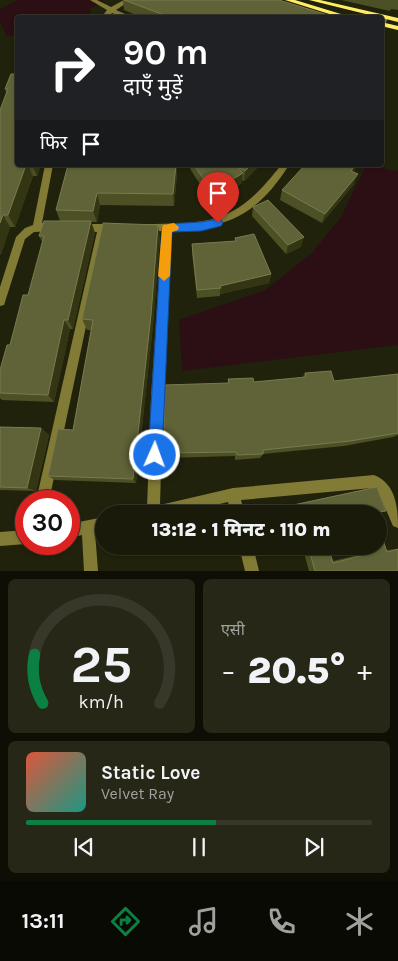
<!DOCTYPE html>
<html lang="hi">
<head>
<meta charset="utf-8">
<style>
  body { margin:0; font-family:Karla,"Noto Sans Devanagari",sans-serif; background:#262717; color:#f1f3f6; height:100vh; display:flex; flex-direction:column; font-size:19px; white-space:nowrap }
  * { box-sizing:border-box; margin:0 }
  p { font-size:16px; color:#9fa19c }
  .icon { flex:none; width:28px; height:28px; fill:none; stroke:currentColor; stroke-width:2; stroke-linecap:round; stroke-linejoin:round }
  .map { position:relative; height:571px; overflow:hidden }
  .details { display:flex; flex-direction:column; gap:8px; padding:8px; background:#0e0e05; flex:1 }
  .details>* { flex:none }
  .hud { position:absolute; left:15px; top:15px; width:369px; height:152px; border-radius:5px; box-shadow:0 1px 4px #0004,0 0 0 1px #37382a; background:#202124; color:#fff; overflow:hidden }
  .speed { position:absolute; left:15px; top:490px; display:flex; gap:10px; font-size:25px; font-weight:700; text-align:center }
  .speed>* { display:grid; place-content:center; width:65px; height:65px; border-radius:50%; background:#191a09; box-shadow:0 1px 4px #0004,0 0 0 1px #37382a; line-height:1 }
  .speed .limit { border:8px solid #d22; background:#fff; color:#111 }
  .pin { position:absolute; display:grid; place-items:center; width:42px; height:42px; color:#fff; margin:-51px -21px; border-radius:50% 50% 50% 0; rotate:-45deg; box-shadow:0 0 5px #0007 }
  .pin .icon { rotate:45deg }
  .me { position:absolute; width:55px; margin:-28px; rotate:2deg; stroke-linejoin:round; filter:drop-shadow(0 0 4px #0008) }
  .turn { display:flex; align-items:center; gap:18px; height:105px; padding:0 25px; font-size:22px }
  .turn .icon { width:65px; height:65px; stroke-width:2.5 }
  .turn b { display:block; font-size:35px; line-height:42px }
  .then { display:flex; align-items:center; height:48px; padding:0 25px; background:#0003; gap:10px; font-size:19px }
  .big { font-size:38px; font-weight:800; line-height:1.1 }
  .details .card { flex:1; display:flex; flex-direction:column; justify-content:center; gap:8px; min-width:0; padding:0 18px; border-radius:8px; background:#262717 }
  .details .dial { align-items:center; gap:0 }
  .dial svg { height:130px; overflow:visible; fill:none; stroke:#37382a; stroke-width:7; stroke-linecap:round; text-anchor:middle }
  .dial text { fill:#f1f3f6; stroke:none }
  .song { display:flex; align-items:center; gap:15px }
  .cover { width:60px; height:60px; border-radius:8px; background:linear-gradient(135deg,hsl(10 70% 55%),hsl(170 70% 35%)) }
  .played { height:5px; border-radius:2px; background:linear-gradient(90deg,#0b8043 55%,#37382a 55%) }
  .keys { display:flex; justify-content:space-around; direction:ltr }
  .heat { display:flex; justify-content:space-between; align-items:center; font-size:28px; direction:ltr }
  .details .tiles { flex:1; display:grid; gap:8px; grid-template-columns:1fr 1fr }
  .card:last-child { grid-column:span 2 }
  .trip { position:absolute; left:95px; top:505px; width:292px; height:50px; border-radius:25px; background:#191a09; box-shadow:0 1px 4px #0004,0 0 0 1px #37382a; font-weight:800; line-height:50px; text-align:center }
  .tab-bar { display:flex; height:80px; justify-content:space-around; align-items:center; background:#0a0a04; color:#9fa19c }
  .tab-bar .icon { width:35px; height:35px }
  .tab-bar .selected { color:#0b8043 }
  .tab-bar b { font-size:22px; color:#f1f3f6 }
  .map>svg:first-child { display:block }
  .green { fill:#2c0f14 }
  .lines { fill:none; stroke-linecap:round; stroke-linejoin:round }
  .street { fill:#827b36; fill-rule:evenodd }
  .secondary { fill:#ffee64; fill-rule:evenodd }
  .wall { fill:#4d5025 }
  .shaded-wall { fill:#343613 }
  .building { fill:#606337; stroke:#797b4e }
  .route { fill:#1a73e8; stroke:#114b97 }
  .slow { fill:#f59e0b }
</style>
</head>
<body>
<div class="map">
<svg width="398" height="571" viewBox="0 0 398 571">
  <rect width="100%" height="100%" fill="#21220c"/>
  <path class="green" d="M17,0H101L104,2L91,8L89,17L18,18L17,37L7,36L0,22V9Z
    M366,166L398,171V345L182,371L179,320L265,290L312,253L341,217Z"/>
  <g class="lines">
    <path class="street" d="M90,0H97L111,7L124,0H131L116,10L134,18H124L112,13L108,18H101L107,10Z
      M385,16L388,18L384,27L381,29V19Z
      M45,165H53L42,223H55L60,227L55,231L34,232L25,239L5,302L4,305L0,306V287L16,237L25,228L33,225Z
      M281,165H289C258,214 229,228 171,231L163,398L160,505L233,488L374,475C396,484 398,507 398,528L393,526L381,498L372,488L241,500L245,514H231L228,502L178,514H142L147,508L151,398L162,231L145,232L140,228L145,224C214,224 237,222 281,165Z
      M80,224H115L120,228L115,232H106L49,501H36L97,232L77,231L75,228L77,225Z
      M104,517V531L95,532L98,571H84L82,535L69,538V524Z
      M26,530V544L0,546V532Z
      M239,546H253L259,571H245Z"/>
    <path class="secondary" d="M285,0H295L354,18H342Z
      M309,0H320L398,18V22Z
      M381,22L398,26V30L381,26Z"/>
  </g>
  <path class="wall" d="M123,0H279L331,16V18H143L124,10Z
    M341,0H398V10L391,9L390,11Z
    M11,74L18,165H41L37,176H33L15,227H10L1,254H0V110L6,93L5,89Z
    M68,165H176L177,174L174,206L100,205L97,222H91L95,233L73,329H70L54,402L2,400L0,398V370L28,295L43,243L39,236L60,221L56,210Z
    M189,165H260L244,181L242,180V183L225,194L210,200L189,167Z
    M357,165L353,172L354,184L322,223L280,200L282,190Z
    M253,207L301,247L286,254L252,216Z
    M160,237L153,325L136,483L55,480L48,476L73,430L91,330H87L82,319Z
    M235,238L271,274L269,283L220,294V296L197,298L192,253V244L235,242Z
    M305,373L334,381L398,374V435L393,437L344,446L263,454L260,458L235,460V456L165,458L164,453L228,383V379L254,382L302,378Z
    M0,427L41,428L49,435L36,491L0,490Z
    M284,507L386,511L374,514H280L279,510Z
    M302,546H328L333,561L358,555L355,546H379L387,550L398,549V571H309Z"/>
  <path class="shaded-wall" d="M26,165H28L33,176L15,227L8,215Z
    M32,165H41L37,176Z
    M176,165L177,174L174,206L173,194Z
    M251,165H260L244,181L245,171Z
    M355,165H357L347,181L351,171Z
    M243,173L242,183L225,194L210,200L211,190Z
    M358,174L354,184L322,223L325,214Z
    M97,193L100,205L97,222L93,211Z
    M3,215L10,227L1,254L0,253V223Z
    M91,221L95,233L73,329L68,320Z
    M158,225L160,237L153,325L136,483L133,479Z
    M304,237L301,247L286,254L288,245Z
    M271,274L269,283L220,294V286Z
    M64,320L70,329L54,402L48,395Z
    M41,428L49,435L36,491L27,488Z"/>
  <path class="building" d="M124,0H279L331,16L330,18H165L162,17L164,15Z
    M18,73V165H26L8,215H3L0,223V110L8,89H5L11,74H17Z
    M68,165H176L173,194L97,193L93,211L56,210Z
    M194,165H251L245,171L236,166L243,173L225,184L211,190Z
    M305,165H355L351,171L358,174L325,214L282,190Z
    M268,200L304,237L288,245L253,207Z
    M44,221H91L68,320H64L48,395L0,393V370L7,345H10L23,295H28L44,236H39Z
    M103,223L158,225L151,315L133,479L48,476L58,429L73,430L93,320L82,319Z
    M254,234L271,274L220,286L221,288L197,290L192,244L236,241L235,238Z
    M331,371L334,381L398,374V433L350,441L263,450V454L237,455L236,452L164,453V385L229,383L228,379L253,378L254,382L306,377L305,373Z
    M0,427L41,428L27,488L0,487Z
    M377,487L386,511L373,513L374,514H286L284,507Z
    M379,528L387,552L398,549V571H315L308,546H328L333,563L368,554L365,546H379Z"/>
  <path class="route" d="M218,219L221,220L223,223L221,226L201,231L172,232L162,455L160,460L155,462L150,460L148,455L162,228L167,224L201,222Z"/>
  <path class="slow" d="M174,223L179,227L178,230L172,232L170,276L164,281L158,276L162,228L163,225Z"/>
</svg>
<div class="speed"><div class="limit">30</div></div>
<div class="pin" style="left:218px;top:223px;background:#d93025"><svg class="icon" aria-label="arrive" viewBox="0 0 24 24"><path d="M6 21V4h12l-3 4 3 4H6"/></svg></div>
<svg class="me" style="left:155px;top:455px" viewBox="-20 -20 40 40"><circle r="17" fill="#1a73e8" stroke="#fff" stroke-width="3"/><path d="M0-11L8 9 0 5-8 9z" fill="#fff"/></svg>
<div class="trip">13:12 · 1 मिनट · 110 m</div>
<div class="hud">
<div class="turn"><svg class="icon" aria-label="right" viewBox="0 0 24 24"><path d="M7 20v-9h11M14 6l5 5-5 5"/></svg><div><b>90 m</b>दाएँ मुड़ें</div></div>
<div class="then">फिर<svg class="icon" aria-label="arrive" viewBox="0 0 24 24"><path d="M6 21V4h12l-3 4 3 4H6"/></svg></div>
</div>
</div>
<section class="details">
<div class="tiles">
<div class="card dial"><svg viewBox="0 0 100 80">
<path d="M14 69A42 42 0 1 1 86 69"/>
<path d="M14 69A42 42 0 0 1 9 39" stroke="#0b8043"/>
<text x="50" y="56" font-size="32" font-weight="700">25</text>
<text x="50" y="72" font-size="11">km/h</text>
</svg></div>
<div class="card"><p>एसी</p>
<div class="heat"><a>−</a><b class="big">20.5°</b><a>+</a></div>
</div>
<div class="card">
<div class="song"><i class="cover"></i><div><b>Static Love</b><p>Velvet Ray</p></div></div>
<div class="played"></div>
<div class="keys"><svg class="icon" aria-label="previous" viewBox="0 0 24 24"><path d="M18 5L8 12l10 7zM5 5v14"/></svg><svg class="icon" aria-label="pause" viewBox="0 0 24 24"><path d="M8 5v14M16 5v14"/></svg><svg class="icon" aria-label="next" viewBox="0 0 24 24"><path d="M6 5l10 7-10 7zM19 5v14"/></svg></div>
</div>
</div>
</section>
<nav class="tab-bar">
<b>13:11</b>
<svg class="icon selected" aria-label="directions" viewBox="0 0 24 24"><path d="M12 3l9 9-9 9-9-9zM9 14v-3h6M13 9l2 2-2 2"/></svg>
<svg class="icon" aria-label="music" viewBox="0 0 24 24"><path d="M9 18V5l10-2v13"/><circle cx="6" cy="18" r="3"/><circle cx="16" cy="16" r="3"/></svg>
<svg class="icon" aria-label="phone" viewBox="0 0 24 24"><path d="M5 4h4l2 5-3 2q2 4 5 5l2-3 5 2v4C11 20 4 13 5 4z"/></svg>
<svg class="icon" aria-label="climate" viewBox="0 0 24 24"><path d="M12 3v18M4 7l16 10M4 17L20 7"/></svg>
</nav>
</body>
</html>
